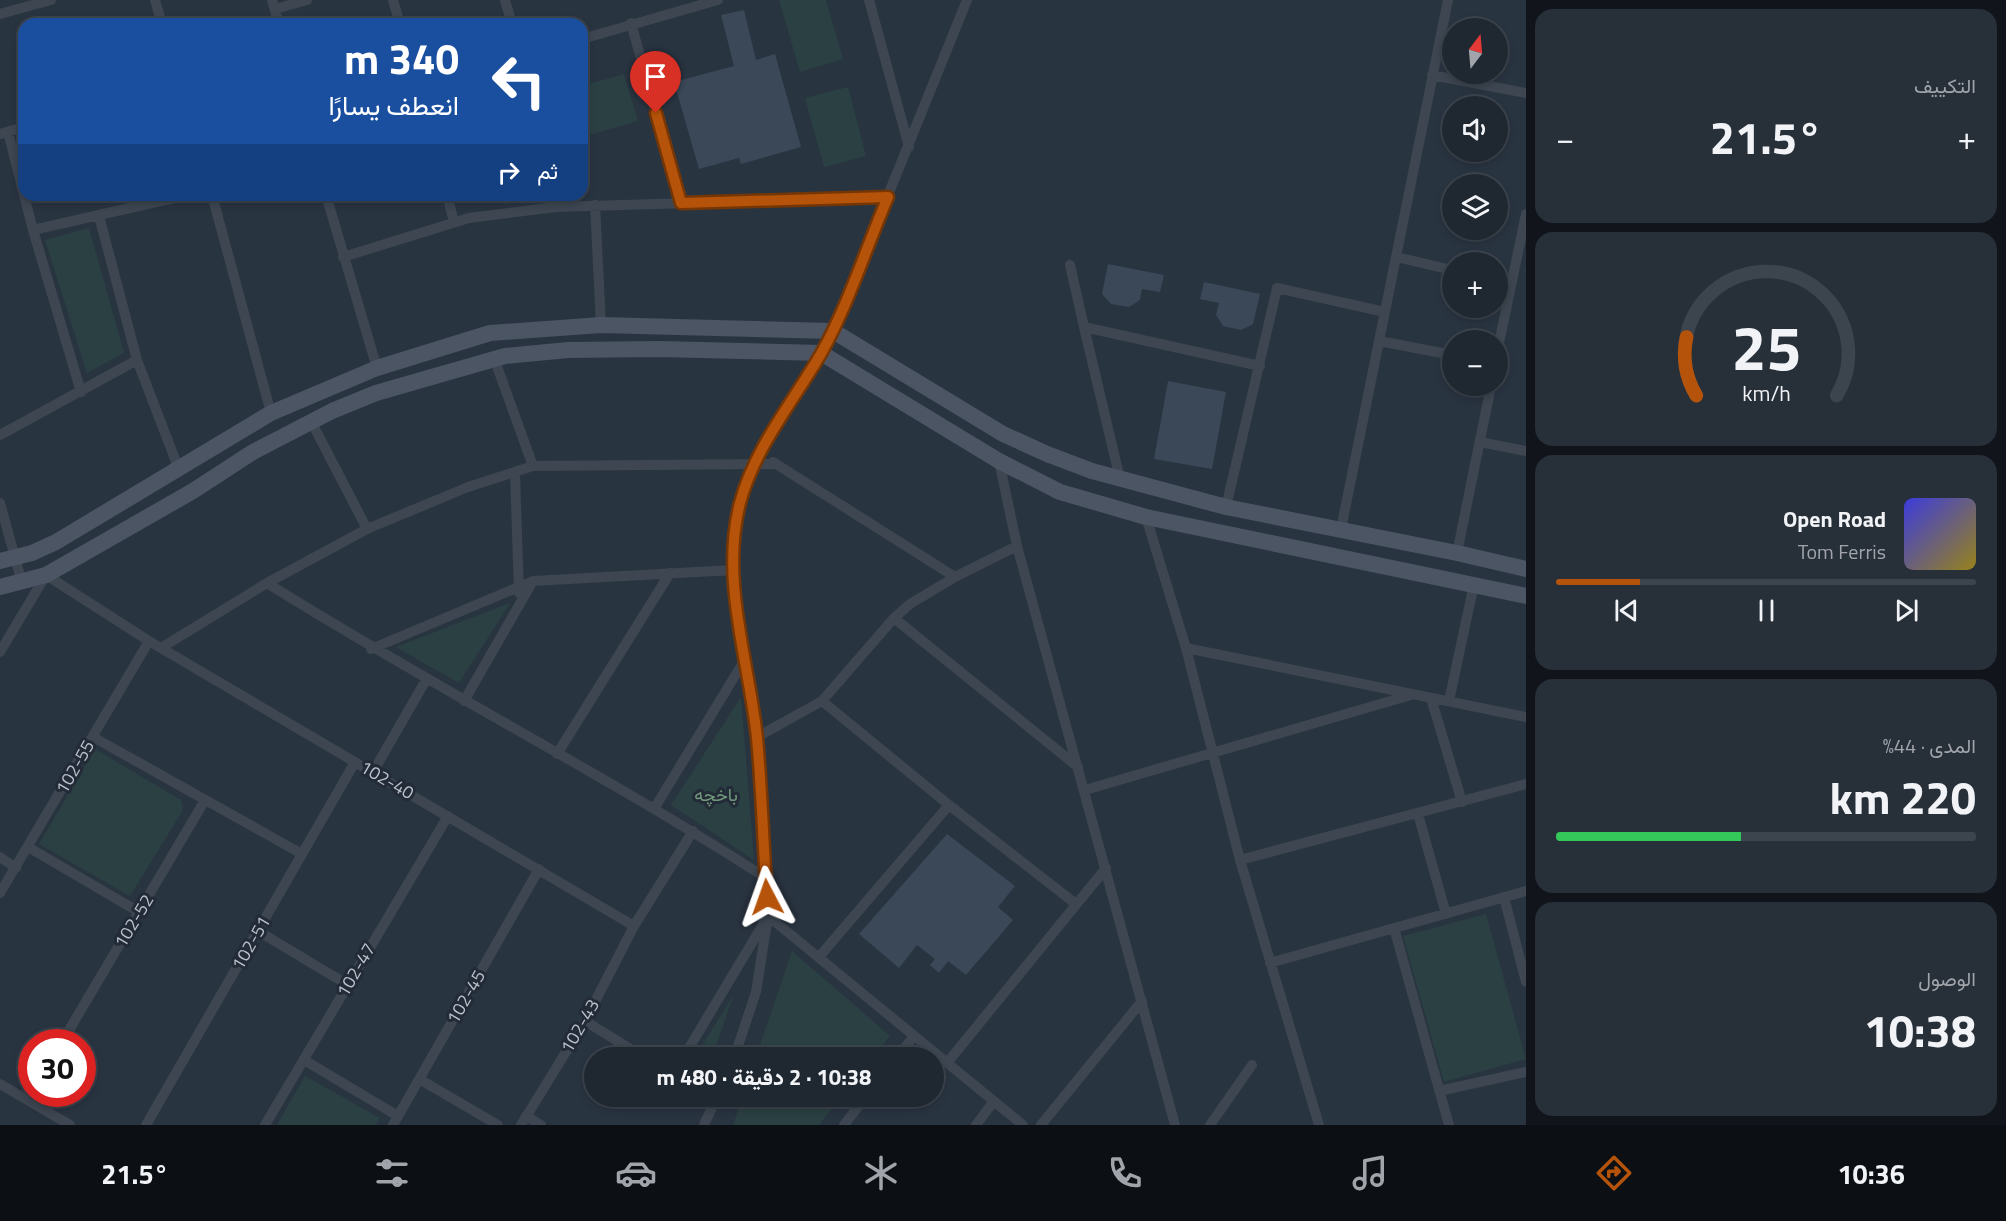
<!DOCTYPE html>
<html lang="ar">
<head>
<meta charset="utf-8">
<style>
  body { margin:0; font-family:"Titillium Web",Vazirmatn,sans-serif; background:#272f39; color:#f1f3f6; direction:rtl; height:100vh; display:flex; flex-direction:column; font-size:22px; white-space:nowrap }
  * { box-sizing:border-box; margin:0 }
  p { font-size:20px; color:#a1a5ab }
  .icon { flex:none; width:33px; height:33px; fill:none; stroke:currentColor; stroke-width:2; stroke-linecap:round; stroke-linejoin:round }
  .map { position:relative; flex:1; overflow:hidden; direction:ltr }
  .drawer { display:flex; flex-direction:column; gap:9px; padding:9px; background:#11151b; width:480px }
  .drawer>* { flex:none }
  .banner { position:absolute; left:18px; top:18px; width:570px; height:183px; border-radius:18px; box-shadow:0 3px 9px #0003,0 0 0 2px #3c444d; direction:rtl; background:#1a4fa0; color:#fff; overflow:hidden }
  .needle { width:39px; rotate:16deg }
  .buttons { position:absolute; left:1442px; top:18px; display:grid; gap:12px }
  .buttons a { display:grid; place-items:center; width:66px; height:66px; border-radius:50%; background:#1f2731; box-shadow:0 3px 9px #0003,0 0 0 2px #3c444d; font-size:30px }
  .speed { position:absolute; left:18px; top:1029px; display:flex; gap:12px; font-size:30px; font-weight:700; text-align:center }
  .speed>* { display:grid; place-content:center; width:78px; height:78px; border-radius:50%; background:#1f2731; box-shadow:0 3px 9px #0003,0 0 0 2px #3c444d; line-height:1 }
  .speed .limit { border:9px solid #d22; background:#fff; color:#111 }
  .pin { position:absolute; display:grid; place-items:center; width:51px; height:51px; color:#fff; margin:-62px -26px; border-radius:50% 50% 50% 0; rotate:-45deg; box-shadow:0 0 6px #0007 }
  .pin .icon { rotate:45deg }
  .me { position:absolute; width:66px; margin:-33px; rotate:356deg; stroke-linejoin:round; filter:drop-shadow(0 0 4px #0008) }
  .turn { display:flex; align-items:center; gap:21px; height:126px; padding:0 30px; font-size:27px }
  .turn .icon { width:78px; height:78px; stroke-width:2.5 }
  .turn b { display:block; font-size:42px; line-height:51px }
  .then { display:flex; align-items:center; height:57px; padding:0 30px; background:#0003; gap:12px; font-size:22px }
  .big { font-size:45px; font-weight:700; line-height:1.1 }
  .drawer .tile { flex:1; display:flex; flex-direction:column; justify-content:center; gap:9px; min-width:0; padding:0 21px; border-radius:18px; background:#272f39 }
  .drawer .dial { align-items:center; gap:0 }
  .dial svg { height:156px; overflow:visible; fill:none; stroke:#3c444d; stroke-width:7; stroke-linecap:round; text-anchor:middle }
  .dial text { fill:#f1f3f6; stroke:none }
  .song { display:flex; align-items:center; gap:18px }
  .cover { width:72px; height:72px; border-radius:9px; background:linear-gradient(135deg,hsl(240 70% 55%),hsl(50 70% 35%)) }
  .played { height:6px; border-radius:3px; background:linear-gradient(90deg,#b45309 20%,#3c444d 20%) }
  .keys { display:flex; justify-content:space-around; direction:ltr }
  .heat { display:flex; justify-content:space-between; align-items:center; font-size:33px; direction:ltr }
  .charge { height:9px; border-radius:4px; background:linear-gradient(90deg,#34c759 44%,#3c444d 0) }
  .trip { position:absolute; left:584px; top:1047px; width:360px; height:60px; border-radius:30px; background:#1f2731; box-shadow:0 3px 9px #0003,0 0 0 2px #3c444d; font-weight:700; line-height:60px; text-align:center; direction:rtl }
  .menu { display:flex; height:96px; justify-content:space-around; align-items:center; background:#0c1014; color:#a1a5ab }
  .menu .icon { width:42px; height:42px }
  .menu .on { color:#b45309 }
  .menu b { font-size:27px; color:#f1f3f6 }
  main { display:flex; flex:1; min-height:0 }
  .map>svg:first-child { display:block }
  .green { fill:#2b4042 }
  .building { fill:#3b4857 }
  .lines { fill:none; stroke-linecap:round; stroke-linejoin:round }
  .street { stroke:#3d4651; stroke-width:10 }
  .secondary { stroke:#4b5564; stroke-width:16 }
  .route-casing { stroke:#753606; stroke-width:15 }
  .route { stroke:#b45309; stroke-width:10 }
  .labels { text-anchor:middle; stroke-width:6; stroke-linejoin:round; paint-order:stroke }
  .street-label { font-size:18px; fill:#bac1cb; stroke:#222b37 }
  .park-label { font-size:18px; fill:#739a7b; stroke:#222b37 }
</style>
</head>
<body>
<main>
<section class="drawer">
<div class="tile"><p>التكييف</p>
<div class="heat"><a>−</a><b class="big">21.5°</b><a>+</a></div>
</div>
<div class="tile dial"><svg viewBox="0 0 100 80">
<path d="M14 69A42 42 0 1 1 86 69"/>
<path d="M14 69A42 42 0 0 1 9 39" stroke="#b45309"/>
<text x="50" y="56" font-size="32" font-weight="700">25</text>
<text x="50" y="72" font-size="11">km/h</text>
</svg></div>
<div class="tile">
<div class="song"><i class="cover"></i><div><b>Open Road</b><p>Tom Ferris</p></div></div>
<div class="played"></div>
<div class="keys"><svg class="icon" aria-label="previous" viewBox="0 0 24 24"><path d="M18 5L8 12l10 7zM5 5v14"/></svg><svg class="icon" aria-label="pause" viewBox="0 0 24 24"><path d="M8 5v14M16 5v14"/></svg><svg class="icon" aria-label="next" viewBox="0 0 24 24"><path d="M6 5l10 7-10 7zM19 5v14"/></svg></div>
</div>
<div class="tile"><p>المدى · 44%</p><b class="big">220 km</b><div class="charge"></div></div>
<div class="tile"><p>الوصول</p><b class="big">10:38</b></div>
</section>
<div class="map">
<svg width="1526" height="1125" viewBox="0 0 1526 1125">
  <rect width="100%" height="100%" fill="#293441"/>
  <path class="green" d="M779,0H826L843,59L800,72Z
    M624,74L638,121L582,137V86Z
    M848,87L866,156L824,167L805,98Z
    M89,228L124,353L87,373L45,240Z
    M510,603L459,683L396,647Z
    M741,697L754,860L671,805Z
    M95,749L181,800L183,810L130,896L39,844Z
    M1486,914L1526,1059L1444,1082L1403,936Z
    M792,951L890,1036L873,1057H756Z
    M734,994L712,1057H695Z
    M305,1076L380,1118L376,1125H277Z
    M743,1097V1096L841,1097L819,1125H733Z"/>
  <path class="building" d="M744,10L756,60L775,54L801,147L741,164L739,158L699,169L674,82L734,66L721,15Z
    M1108,264L1164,275L1160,292L1142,289L1140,300L1129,307L1111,304L1102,294Z
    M1204,282L1260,294L1253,324L1241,330L1223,326L1216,315L1219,303L1200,299Z
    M1168,381L1226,392L1212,469L1154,459Z
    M947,834L1015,886L998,907L1013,920L966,975L948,961L939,973L930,965L935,959L917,945L899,968L859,934Z"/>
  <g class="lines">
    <path class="street" d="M155,0L162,24
      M272,0L279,24
      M393,0L400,24
      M505,0L512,24
      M869,0L909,147
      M275,9L307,0
      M0,14L51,0
      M631,23L681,203
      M582,39L718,0
      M1432,75L1526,93
      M8,132L33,230L81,392
      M0,134L24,127
      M212,195L271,413
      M326,195L377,368
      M447,195L454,222
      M595,205L601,325
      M99,216L137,360
      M33,230L187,195
      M343,257L469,218L556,207L887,197
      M1396,257L1452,270
      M1070,265L1084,327
      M1497,281L1510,284
      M1379,341L1452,355
      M1497,353L1526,214
      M494,358L533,466
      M312,423L367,529
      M0,435L137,360L178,467
      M1480,442L1526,451
      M999,461L1017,546L1175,1125
      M773,462L955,577
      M515,473L519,593
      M1120,479L1084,327L1260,366
      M0,503L22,583
      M1226,507L1277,288L1385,312
      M1146,517L1186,648L1240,860L1319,1125
      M1341,529L1448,0
      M1457,553L1491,386
      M267,583C431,686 603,773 766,878
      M894,618L1078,767
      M161,648L267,583L367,529L468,487L533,466L776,464
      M1186,648L1526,717
      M371,649L533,581L733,570
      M0,652L46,575L149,641L634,926L693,831
      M1431,698L1462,802
      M464,701L533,581
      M822,701L949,805L1076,904
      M1449,701L1474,584
      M93,737L302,854
      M757,737L822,701L894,618L910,604L955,577L1017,546
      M557,754L670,573
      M373,772L426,680
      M1085,790L1411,695
      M654,809L744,661
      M1418,814L1446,914
      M28,847L139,912
      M0,857L16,868
      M1240,860L1526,784
      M0,893L149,641
      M1504,897L1526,982
      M1394,928L1449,1125
      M258,931L348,985
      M819,957L949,805
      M1270,963L1526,891
      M585,1021L645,1058
      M62,1042L205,800
      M683,1058L768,916L1023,1125
      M734,1058L756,992L768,916L757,737L744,661L733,570L735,527L740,504L759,453L833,331L967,0
      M897,1058L914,1036
      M304,1060L398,1116
      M947,1063L1106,868
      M419,1079L498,1125
      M0,1084L70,1125
      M1439,1091L1526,1072
      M526,1116L541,1125
      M146,1125L355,762
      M265,1125L448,816
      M393,1125L539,869
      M521,1125L585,1021L634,926
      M704,1125L717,1096
      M844,1125L866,1096
      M976,1125L994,1101
      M1041,1125L1142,1001
      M1210,1125L1252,1065"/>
    <path class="secondary" d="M0,561L32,553L56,542L271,413L377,368L490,333L601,325L833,331L1003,434L1047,454L1092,471L1226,507L1457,553L1526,569
      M0,587L46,575L193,491L253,452L332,411L376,393L505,356L568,350L659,349L821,353L999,461L1060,492L1146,517L1526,596"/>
  </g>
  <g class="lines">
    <g class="route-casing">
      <path id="route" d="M656,113L681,203L888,197C866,248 849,303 822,352C793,402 755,447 740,503C720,580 749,661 757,738C762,791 763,844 767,897"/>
    </g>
    <use href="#route" class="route"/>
  </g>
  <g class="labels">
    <g class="street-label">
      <text transform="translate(75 767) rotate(-60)" y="6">102-55</text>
      <text transform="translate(387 780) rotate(30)" y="6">102-40</text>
      <text transform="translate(134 921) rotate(-59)" y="6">102-52</text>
      <text transform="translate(251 943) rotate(-60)" y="6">102-51</text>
      <text transform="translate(356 970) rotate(-60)" y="6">102-47</text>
      <text transform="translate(466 997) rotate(-60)" y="6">102-45</text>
      <text transform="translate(580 1026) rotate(-60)" y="6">102-43</text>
    </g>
    <g class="park-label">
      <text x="716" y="801">باخچە</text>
    </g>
  </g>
</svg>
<div class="buttons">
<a><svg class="needle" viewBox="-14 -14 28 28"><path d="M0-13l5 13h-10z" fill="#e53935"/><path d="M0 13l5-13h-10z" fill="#a1a5ab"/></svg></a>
<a><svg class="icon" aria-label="sound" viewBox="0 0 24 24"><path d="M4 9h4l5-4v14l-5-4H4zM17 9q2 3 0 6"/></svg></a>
<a><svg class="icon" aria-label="layers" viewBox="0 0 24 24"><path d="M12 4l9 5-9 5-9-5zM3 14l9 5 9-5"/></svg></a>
<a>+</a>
<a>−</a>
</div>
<div class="speed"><div class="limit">30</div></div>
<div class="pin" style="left:656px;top:113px;background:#d93025"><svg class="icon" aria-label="arrive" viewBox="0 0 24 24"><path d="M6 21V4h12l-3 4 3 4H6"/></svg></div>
<svg class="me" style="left:767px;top:897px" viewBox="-20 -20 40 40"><path d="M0-17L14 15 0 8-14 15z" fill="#b45309" stroke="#fff" stroke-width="4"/></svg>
<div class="trip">10:38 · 2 دقيقة · 480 m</div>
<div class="banner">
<div class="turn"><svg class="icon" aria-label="left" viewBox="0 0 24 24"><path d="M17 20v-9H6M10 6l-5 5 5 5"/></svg><div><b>340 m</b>انعطف يسارًا</div></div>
<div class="then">ثم<svg class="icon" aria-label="right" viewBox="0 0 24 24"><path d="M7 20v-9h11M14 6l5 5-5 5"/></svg></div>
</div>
</div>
</main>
<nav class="menu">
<b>10:36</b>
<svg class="icon on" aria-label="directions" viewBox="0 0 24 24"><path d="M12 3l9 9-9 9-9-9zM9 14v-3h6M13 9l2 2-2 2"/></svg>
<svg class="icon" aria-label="music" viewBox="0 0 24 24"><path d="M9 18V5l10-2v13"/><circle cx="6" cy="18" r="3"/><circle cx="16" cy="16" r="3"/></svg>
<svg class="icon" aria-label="phone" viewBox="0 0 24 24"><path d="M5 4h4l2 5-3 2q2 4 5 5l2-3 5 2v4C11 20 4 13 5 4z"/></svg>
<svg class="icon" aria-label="climate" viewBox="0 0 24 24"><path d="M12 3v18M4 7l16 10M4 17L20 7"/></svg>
<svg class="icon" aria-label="car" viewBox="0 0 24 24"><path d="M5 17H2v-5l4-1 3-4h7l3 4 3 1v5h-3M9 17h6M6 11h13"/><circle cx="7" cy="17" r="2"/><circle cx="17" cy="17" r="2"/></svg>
<svg class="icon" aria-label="filters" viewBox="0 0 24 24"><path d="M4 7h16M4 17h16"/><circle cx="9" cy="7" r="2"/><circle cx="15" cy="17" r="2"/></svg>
<b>21.5°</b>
</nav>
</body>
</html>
